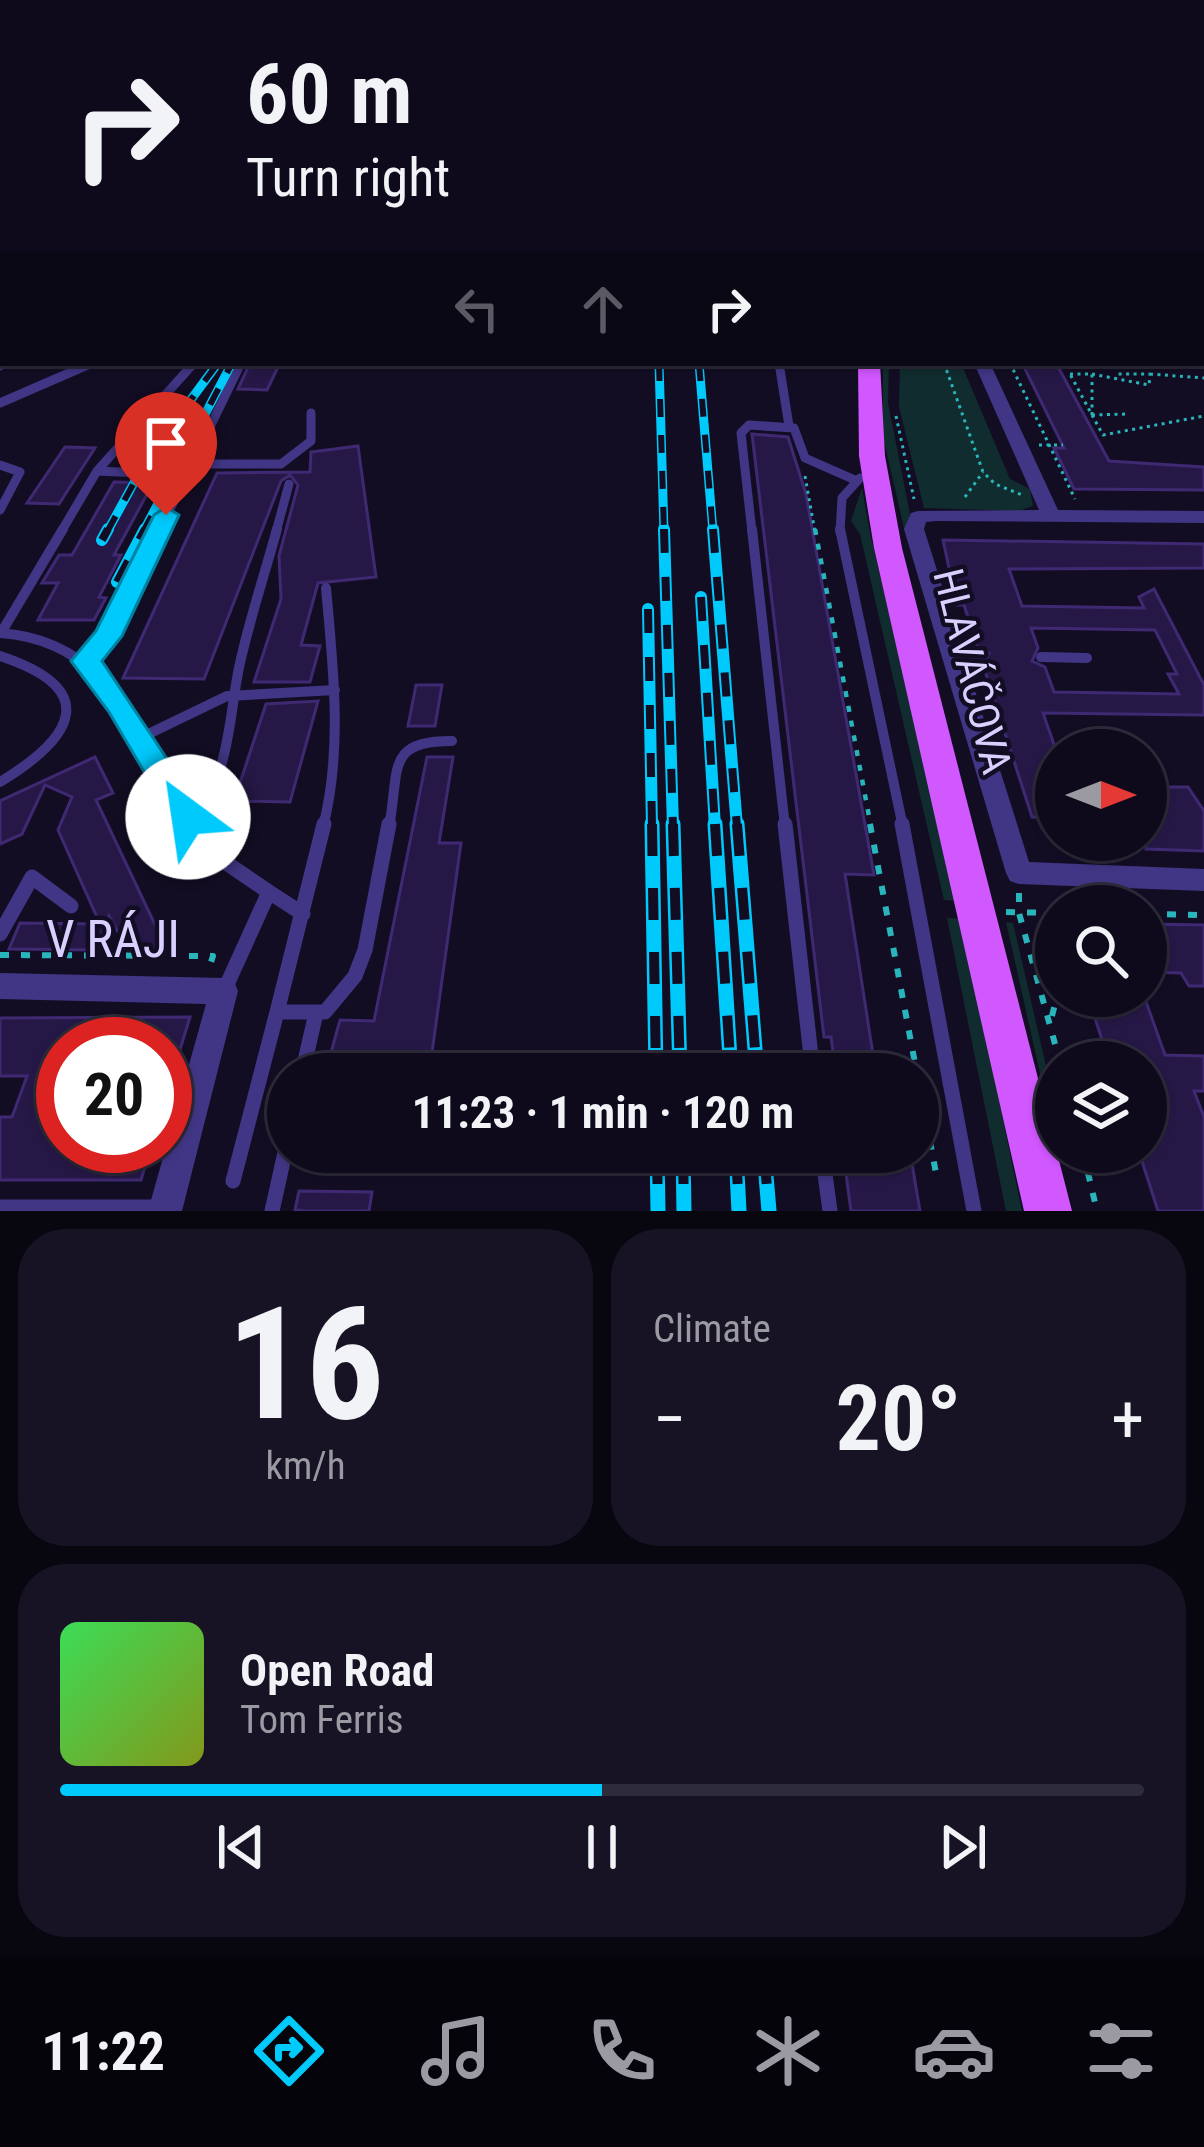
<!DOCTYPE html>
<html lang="en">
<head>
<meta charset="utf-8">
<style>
  body { margin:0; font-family:"Roboto Condensed",sans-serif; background:#171324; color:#f1f3f6; height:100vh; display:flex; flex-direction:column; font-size:45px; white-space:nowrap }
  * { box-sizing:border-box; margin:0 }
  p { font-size:39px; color:#9b9aa3 }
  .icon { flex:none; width:66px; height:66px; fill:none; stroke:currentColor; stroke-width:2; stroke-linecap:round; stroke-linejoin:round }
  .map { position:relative; height:1211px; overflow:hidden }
  .panel { display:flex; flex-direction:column; gap:18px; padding:18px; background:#08060f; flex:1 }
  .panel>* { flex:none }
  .guide { position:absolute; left:0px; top:0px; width:1206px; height:366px; box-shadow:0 3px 9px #0004,0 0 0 3px #2e2b3a; background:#0e0a1b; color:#f1f3f6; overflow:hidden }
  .needle { width:78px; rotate:90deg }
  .buttons { position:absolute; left:1035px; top:729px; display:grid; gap:24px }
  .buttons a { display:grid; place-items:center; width:132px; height:132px; border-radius:50%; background:#0e0a1b; box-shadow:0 3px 9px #0004,0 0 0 3px #2e2b3a; font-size:60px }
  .speed { position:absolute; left:36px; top:1017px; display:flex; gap:24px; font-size:60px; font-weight:700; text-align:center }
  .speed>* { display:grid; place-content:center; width:156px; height:156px; border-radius:50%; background:#0e0a1b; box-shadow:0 3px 9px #0004,0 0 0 3px #2e2b3a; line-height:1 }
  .speed .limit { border:18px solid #d22; background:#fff; color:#111 }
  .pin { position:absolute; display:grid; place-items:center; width:102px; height:102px; color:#fff; margin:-123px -51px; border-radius:50% 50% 50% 0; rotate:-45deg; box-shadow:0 0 12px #0007 }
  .pin .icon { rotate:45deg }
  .me { position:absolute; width:132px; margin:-66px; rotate:329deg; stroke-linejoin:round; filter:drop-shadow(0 0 9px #0008) }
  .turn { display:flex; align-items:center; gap:42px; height:252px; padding:0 48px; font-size:54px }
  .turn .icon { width:156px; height:156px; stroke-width:2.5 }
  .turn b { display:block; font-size:84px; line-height:102px }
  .lanes { display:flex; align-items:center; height:114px; padding:0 48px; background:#0003; justify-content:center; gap:60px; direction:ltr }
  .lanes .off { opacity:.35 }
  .big { font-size:90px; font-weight:700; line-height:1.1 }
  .panel .tile { flex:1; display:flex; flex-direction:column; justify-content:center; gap:18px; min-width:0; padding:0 42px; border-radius:48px; background:#171324 }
  .panel .dial { align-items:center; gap:0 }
  .dial b { font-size:156px; line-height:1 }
  .song { display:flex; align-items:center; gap:36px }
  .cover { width:144px; height:144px; border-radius:18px; background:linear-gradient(135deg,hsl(130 70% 55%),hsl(70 70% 35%)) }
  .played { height:12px; border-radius:6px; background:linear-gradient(90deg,#00c9fb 50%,#2e2b3a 50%) }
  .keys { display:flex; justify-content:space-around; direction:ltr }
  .heat { display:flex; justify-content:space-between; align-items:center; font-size:66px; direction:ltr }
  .panel .tiles { flex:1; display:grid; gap:18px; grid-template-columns:1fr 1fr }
  .tile:last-child { grid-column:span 2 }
  .trip { position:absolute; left:267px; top:1053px; width:672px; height:120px; border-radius:60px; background:#0e0a1b; box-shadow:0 3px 9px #0004,0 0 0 3px #2e2b3a; font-weight:700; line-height:120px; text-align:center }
  .dock { display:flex; height:192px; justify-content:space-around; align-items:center; background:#06040b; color:#9b9aa3 }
  .dock .icon { width:84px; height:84px }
  .dock .on { color:#00c9fb }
  .dock b { font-size:54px; color:#f1f3f6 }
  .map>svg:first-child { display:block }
  .green { fill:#102c2e }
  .building { fill:#261846; stroke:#3f2973; stroke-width:3; fill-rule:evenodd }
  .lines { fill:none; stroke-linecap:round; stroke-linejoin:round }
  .path-far2 { stroke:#28b5bb; stroke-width:3; stroke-dasharray:3 4.5; stroke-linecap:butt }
  .path-far1 { stroke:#28b5bb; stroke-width:4.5; stroke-dasharray:6 9; stroke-linecap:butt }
  .path { stroke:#28b5bb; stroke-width:6; stroke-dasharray:9 12; stroke-linecap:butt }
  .service-far3 { stroke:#413685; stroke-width:4.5 }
  .service-far2 { stroke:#413685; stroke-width:9 }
  .service-far1 { stroke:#413685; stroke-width:10 }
  .service { stroke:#413685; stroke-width:15 }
  .minor { fill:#413685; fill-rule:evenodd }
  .tertiary { fill:#413685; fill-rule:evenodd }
  .primary { fill:#d157ff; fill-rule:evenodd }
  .rail-far3-casing { stroke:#00c9fb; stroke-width:4.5 }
  .rail-far2-casing { stroke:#00c9fb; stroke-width:9 }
  .rail-far1-casing { stroke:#00c9fb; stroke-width:12 }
  .rail-casing { stroke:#00c9fb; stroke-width:15 }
  .rail-far3 { stroke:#130d24; stroke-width:3; stroke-dasharray:10; stroke-linecap:butt }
  .rail-far2 { stroke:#130d24; stroke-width:6; stroke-dasharray:18; stroke-linecap:butt }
  .rail-far1 { stroke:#130d24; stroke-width:8; stroke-dasharray:24; stroke-linecap:butt }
  .rail { stroke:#130d24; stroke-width:10; stroke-dasharray:32; stroke-linecap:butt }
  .route { fill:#00c9fb; stroke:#0083a3; stroke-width:3 }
  .labels { text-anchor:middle; stroke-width:9; stroke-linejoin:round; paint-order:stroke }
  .street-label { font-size:42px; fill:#dad0ff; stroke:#130d24 }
  .near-street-label { font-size:51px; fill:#dad0ff; stroke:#130d24 }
</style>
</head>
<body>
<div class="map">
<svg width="1204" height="1211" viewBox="0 0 1204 1211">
  <rect width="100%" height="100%" fill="#130d24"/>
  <path class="green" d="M883,363H889L888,403L910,514L905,532L883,437Z
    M900,363H961L1010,479L1030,489L1033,506L1019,511L924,508L899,407Z
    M862,488L870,533L957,901L944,900L860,534L851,521Z
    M947,918L961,919L1022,1211H1006Z
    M1006,922L1013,923L1056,1109V1144Z"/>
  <path class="building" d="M250,363H280L267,390L238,389Z
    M1022,363H1056L1109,461L1204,467V490L1074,489L1054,448H1064Z
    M752,434L788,437L806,494L874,875L845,874L876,1074H836L831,1037H824Z
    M358,446L376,577L318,583L301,645L320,646L310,682H254L281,599L279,556L298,485L290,475L281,481L204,679L123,678L217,473L310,472L311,452Z
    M65,447L95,448L59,504L27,503Z
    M114,482L153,483L114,555H121L99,597L106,598L94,620H38L58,583H42L59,555H72Z
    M943,540L1204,544V568L1009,569L1022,606L1144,608L1139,597L1154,589L1204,685V715L1043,713L1056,750V818L1032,817L983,665L989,653L977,646L964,605H957ZM1031,628L1155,630L1177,674H1168L1179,694L1054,692L1045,667L1032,661L1038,648Z
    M416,685H442L435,726H408Z
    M318,701L290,802L234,801L266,704Z
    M95,757L113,793L96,800L167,950H128L109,916L96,950L9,949L20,923L100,924L58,830L72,797L45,785L22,834L0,844V801Z
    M427,757H453L439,843H461L429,1074H325L340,1020L374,1021Z
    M1146,787H1188L1204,811V851L1146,849Z
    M1146,924L1204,925V986H1189L1181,973L1146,972Z
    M1088,996H1144L1165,1055L1204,1056V1091H1194L1204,1117V1211H1158L1139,1152H1146V1062H1109Z
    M190,1017L170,1082H165V1044H63V1064L44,1117L63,1116V1146H151L141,1180H0V1117H12L27,1076H0V1018Z
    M843,1152H910L920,1211H851Z
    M299,1191L372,1192L369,1211H305L295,1210Z"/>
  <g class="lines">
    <path class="path-far2" d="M774,0L780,3H775
      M721,1H731
      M779,1L823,2
      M944,363L983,472L995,484L1022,495
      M1010,363L1075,499
      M1070,374H1092V415Z
      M1092,374L1149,385L1150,374H1116
      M1150,374L1204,378
      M1092,415L1103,435L1204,416
      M1092,415L1128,414
      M896,416L914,499
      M1039,445H1063
      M805,476L815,532
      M965,497L983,472"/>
    <path class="path-far1" d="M815,529L871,827"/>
    <path class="path" d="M870,824L917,1074
      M1019,893V913L1060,1062
      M1006,912L1056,913
      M1146,914L1204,915
      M0,955L213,956L210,965
      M1052,1016L1057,996
      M918,1079L936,1173
      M1083,1152L1097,1211"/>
    <path class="service-far3" d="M39,3L44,0
      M79,3L84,0
      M157,3L161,0
      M281,3L287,0"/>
    <path class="service-far2" d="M779,363L789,426
      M0,366L4,363
      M0,403L92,363
      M191,464H281L311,441V413
      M0,465L20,472L0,510
      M97,471L185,475
      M61,532L97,471L194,363
      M159,532L241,363
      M276,532L289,484
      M752,532L741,433L749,425L794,428L805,458L855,480
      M840,532L842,498L860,478"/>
    <path class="service-far1" d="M752,529L785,827
      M840,529L903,827
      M0,633C117,641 136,743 192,827
      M1,633L63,529
      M954,655L980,656
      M0,656C100,689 76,736 0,782
      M1041,657L1087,658
      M86,661L108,636L160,529
      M140,738L227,696L335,690
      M188,817C232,782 228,715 240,663C250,618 265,573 277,529
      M323,827C343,749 333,666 326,588
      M389,827C400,769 385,741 452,741"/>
    <path class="service" d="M190,824L216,856L269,892L224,991
      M324,824L277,1012H325L355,976L365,950L389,824
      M785,824L813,1074
      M902,824L974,1211
      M269,892L303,914
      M0,934L32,877L71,906
      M302,1074L316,1013
      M822,1152L830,1211
      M233,1181L277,1012
      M0,1207H159
      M272,1211L288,1139"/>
    <path class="minor" d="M3,200V210L0,211V201Z
      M1203,313H1204V323H1203Z
      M974,363H990L1058,510L1204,511V523L937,521L926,522L924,529L1029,862L1204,869V891L1019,884L1010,881L1006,873L904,529L911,513L918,511L1039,510Z
      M0,973L224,978L234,981L238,991L182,1211H148L206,1004L0,999Z"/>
    <path class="tertiary" d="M1203,177H1204V188H1203Z"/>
    <path class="primary" d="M898,0H910L912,3H900Z
      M858,363H880L885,456L902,548L1072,1211H1024L874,548L859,456Z"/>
    <g class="rail-far3-casing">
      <path id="rail-far3" d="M346,3L351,0"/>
    </g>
    <g class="rail-far2-casing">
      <path id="rail-far2" d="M659,363L664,532
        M699,363L713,532
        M107,532L147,459L218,363
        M143,532L232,363"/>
    </g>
    <g class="rail-far1-casing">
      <path id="rail-far1" d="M664,529L673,827
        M713,529L737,827
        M102,540L108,529
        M117,582L145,529
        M701,597L715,827
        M648,609L652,827"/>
    </g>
    <g class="rail-casing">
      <path id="rail" d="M652,824L656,1074
        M673,824L680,1074
        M715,824L731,1074
        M737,824L757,1074
        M657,1152L658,1211
        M683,1152L684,1211
        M736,1152L739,1211
        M764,1152L769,1211"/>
    </g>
    <use href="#rail-far3" class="rail-far3"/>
    <use href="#rail-far2" class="rail-far2"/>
    <use href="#rail-far1" class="rail-far1"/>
    <use href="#rail" class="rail"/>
  </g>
  <path class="route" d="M166,507L179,515L122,636L102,661L199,807L204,817L199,826H176L109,712L71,661L96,631L154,515Z"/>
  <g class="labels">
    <g class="street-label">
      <text transform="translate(973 671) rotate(76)" y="15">HLAVÁČOVA</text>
    </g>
    <g class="near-street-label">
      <text x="113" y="957">V RÁJI</text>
    </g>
  </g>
</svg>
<div class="buttons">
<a><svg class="needle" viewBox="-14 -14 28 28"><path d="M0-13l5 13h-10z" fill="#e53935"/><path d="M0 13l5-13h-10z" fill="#9b9aa3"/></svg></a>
<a><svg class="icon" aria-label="search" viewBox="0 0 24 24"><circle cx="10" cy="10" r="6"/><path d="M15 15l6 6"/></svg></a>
<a><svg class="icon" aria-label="layers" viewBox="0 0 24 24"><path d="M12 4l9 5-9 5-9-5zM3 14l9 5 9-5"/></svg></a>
</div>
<div class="speed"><div class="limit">20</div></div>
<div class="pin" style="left:166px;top:515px;background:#d93025"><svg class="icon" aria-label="arrive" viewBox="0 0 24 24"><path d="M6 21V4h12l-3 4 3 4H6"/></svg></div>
<svg class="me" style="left:188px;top:817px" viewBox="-20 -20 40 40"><circle r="19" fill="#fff"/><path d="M0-13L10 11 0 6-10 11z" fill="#00c9fb"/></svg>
<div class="trip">11:23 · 1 min · 120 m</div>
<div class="guide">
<div class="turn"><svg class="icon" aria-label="right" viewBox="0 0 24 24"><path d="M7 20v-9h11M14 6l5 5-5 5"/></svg><div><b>60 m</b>Turn right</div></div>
<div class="lanes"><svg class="icon off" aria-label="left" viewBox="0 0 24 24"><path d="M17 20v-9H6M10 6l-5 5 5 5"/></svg><svg class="icon off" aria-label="ahead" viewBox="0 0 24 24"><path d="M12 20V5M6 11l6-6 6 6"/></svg><svg class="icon" aria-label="right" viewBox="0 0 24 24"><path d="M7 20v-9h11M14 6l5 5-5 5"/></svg></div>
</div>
</div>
<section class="panel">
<div class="tiles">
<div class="tile dial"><b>16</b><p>km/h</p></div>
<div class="tile"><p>Climate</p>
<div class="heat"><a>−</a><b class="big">20°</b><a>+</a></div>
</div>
<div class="tile">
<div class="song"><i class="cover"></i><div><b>Open Road</b><p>Tom Ferris</p></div></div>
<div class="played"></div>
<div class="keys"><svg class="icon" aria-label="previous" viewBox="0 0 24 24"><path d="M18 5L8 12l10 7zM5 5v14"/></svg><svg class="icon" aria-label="pause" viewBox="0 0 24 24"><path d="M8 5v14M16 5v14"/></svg><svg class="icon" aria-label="next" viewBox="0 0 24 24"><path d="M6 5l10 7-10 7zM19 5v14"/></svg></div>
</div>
</div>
</section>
<nav class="dock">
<b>11:22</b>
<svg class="icon on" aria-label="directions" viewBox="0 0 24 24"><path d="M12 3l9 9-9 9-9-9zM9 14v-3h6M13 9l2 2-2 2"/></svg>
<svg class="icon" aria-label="music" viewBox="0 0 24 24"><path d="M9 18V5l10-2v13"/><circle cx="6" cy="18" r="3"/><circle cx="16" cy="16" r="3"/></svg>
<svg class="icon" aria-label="phone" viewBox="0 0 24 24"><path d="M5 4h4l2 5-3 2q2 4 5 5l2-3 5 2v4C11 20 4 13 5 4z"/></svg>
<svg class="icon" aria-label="climate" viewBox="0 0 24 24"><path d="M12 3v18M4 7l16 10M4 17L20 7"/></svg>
<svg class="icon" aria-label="car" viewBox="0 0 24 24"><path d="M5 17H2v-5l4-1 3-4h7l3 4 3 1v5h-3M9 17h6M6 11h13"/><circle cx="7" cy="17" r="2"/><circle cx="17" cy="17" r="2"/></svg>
<svg class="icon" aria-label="filters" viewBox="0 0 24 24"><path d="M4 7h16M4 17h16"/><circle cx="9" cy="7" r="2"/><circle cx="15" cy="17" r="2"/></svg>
</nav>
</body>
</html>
